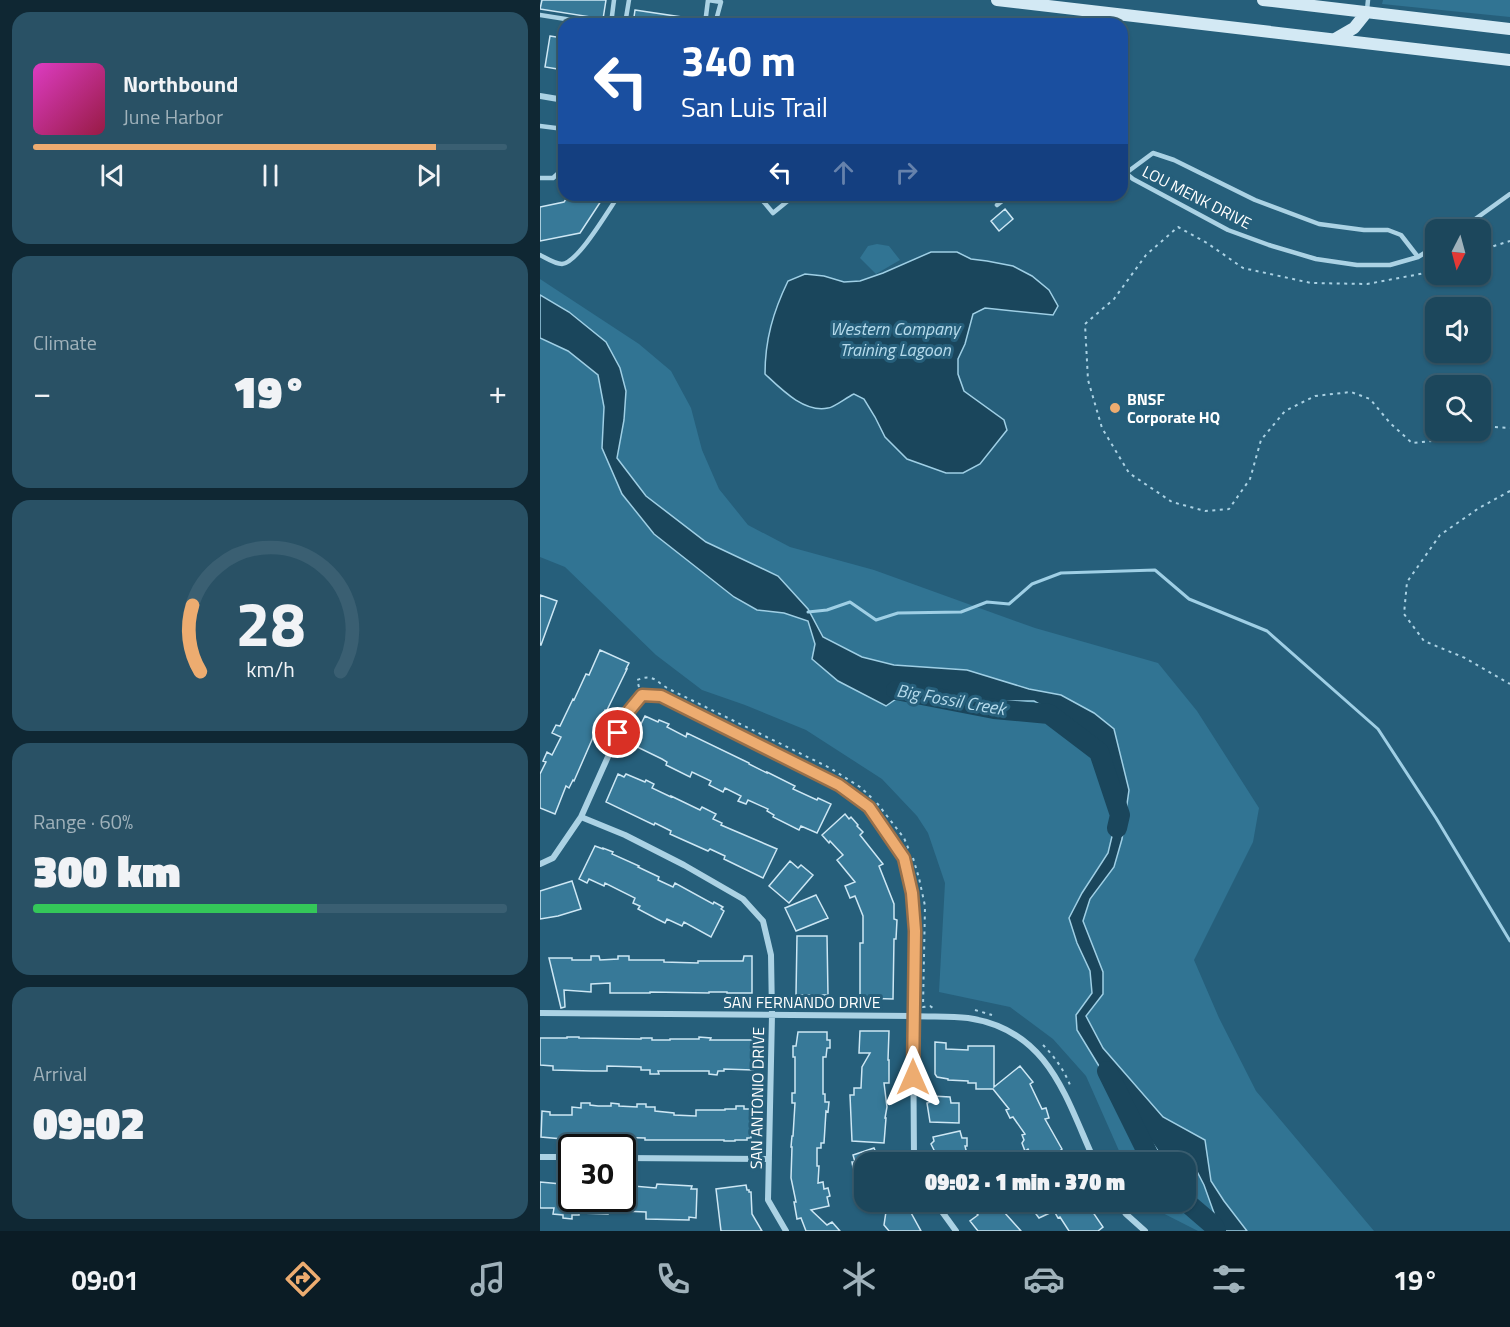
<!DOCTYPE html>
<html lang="en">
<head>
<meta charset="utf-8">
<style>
  body { margin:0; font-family:"Titillium Web",sans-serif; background:#295165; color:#f1f3f6; height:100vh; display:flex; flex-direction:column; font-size:22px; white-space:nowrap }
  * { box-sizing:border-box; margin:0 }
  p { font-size:20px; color:#a0b2bb }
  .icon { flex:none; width:33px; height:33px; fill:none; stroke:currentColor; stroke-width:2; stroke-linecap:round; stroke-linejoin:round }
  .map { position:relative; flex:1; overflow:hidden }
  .side { display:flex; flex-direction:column; gap:12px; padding:12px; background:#0f2733; width:540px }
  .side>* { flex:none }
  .top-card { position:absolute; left:18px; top:18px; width:570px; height:183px; border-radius:18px; box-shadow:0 2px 4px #0004,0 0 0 2px #3a5f72; background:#1a4fa0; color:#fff; overflow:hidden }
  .needle { width:39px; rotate:186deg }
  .controls { position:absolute; left:885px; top:219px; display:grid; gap:12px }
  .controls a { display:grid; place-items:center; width:66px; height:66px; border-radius:12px; background:#1c475c; box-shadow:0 2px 4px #0004,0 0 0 2px #3a5f72; font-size:30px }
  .speed { position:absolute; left:18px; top:1134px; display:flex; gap:12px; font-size:30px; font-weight:700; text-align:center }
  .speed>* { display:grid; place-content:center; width:78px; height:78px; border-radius:50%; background:#1c475c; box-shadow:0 2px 4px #0004,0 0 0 2px #3a5f72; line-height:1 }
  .speed .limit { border:3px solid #111; border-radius:9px; background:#fff; color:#111 }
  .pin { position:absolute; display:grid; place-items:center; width:51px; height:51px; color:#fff; margin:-26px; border:3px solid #fff; border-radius:50%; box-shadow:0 2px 6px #0007 }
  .me { position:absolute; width:66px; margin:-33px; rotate:0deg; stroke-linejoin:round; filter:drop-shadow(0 0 4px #0008) }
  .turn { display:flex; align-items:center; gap:21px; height:126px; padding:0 24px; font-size:27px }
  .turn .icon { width:78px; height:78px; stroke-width:2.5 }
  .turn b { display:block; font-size:42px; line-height:51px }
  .lanes { display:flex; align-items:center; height:57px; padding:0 24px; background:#0003; justify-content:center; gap:30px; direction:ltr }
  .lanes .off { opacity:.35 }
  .big { font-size:45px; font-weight:800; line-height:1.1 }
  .side .tile { flex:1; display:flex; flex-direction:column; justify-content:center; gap:9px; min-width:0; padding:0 21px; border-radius:18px; background:#295165 }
  .side .dial { align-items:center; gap:0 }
  .dial svg { height:156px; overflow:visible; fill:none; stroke:#3a5f72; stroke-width:7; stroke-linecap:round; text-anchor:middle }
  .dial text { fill:#f1f3f6; stroke:none }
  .song { display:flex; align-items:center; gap:18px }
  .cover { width:72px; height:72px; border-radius:9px; background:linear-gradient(135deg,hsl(310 70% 55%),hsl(340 70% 35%)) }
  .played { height:6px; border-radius:3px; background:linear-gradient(90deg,#edac70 85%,#3a5f72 85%) }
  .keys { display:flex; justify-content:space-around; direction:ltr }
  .heat { display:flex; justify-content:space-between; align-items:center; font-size:33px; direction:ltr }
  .charge { height:9px; border-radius:4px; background:linear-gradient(90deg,#34c759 60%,#3a5f72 0) }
  .trip { position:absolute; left:314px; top:1152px; width:342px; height:60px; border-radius:18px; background:#1c475c; box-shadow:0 2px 4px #0004,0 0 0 2px #3a5f72; font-weight:800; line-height:60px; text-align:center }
  .tabs { display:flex; height:96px; justify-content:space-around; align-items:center; background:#0b1c25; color:#a0b2bb }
  .tabs .icon { width:42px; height:42px }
  .tabs .current { color:#edac70 }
  .tabs b { font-size:27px; color:#f1f3f6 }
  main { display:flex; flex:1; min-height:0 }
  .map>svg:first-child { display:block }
  .green { fill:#317493 }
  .water { fill:#1a465c; stroke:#9fcfe5; stroke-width:1.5 }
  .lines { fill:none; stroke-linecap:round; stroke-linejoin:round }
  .stream { stroke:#9fcfe5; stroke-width:3 }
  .river { stroke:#1a465c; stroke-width:20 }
  .building { fill:#377998; stroke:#cde7f4; stroke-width:1.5 }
  .path { stroke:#abd2e4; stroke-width:2; stroke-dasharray:3 4.5; stroke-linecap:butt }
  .lane { stroke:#abd2e4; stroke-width:4.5 }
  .street { stroke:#abd2e4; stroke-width:6 }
  .secondary { stroke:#d3e9f4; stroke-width:12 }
  .route-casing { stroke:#9a7049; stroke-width:15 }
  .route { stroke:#edac70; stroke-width:10 }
  .poi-dot { fill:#edac70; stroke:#265f7b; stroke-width:2 }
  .labels { text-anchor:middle; stroke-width:6; stroke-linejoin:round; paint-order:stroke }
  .street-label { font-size:16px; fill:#fff; stroke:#265f7b }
  .poi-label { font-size:16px; font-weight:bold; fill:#fff; stroke:#265f7b; text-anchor:start }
  .water-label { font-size:18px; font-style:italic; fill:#b6dbec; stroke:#265f7b }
</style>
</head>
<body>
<main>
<section class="side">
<div class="tile">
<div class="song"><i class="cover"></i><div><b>Northbound</b><p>June Harbor</p></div></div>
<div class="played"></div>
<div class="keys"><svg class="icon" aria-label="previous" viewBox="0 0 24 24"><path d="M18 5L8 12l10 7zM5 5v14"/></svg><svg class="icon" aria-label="pause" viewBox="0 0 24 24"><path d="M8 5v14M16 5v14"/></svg><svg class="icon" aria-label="next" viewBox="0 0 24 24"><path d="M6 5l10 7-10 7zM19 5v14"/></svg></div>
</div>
<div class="tile"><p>Climate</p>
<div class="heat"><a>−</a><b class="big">19°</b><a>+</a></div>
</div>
<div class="tile dial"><svg viewBox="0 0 100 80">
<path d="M14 69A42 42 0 1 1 86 69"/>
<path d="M14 69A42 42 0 0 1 10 35" stroke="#edac70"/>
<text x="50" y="56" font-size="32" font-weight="700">28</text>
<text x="50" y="72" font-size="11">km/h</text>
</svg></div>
<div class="tile"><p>Range · 60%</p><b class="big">300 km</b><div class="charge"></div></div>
<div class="tile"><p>Arrival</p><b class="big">09:02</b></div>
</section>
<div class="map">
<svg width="970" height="1231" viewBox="0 0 970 1231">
  <rect width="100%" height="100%" fill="#265f7b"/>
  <path class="green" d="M843,0H970V17L842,4Z
    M337,244L349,246L360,260L336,274L320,258L328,246Z
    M0,279L99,344L131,371L151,408L162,450L179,489L208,525L250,547L334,570L495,628L618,663L657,711L719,808L713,842L654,960L679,1018L716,1091L834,1231H658L601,1202H645V1162H584L546,1076L513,1039L470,1007L399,992L405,883L388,833L377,816L342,779L266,730L205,705L162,690L116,655L25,567L0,557Z"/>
  <path class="water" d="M391,252H417L431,259L447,261L473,266L492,276L509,290L518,306L513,315L445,308L433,314L425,344L418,359V374L424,391L464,420L467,430L440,464L423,473H406L367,459L345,437L335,417L324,399L314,394C307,397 293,408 288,408C264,413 241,389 225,374C225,340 233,312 248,281L265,274L284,276L304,282L320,281L343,273Z
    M0,295L29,312L66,342L80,368L86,391L84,420L77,458L106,496L166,542L238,576L268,609L283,637L322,657L354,665L427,670L489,689L521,695L554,713L574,729L589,790L582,839L574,867L550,899L543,921L563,972V994L546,1016L563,1048L623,1117L665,1140L671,1181L684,1201L707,1231H682L679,1227L664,1185L649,1156L618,1151L562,1071L537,1030L536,1015L552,993L550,971L537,943L529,918L542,893L568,853L574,828L577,785L560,748L531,722L494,701H431L414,695H362L346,706L298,681L272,659L275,644L268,621L244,613L217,610L194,597L114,534L82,494L62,448L64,407L58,375L28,351L0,338Z"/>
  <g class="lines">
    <path class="stream" d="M268,612L287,610L310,602L336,620L358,613L421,612L447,602L469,604L492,584L521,573L615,570L649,599L727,631L838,729L896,818L970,941"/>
    <path class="river" d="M356,690L454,709L509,714L559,752L580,815L577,828
      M567,1071L612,1162
      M645,1201L673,1225L676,1231"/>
  </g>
  <path class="building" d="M2,0H66L63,19L0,9Z
    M95,10L155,19V24H93Z
    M10,36L23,38L22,43H24V70L5,67Z
    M29,195H65L40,233L0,241V207L24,202Z
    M465,209L473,219L459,231L451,221Z
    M0,595L17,601L1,645H0Z
    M60,650L89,663L86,669H87L67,710H65L34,781L33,780L29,788L26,786L15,814L0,808V774L6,762L3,761L7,752L12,755L21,737L12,733L16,725L20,726L33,699L34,700L46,674L49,675Z
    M105,716L118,722L119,720L129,724L127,727L146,737L147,733L209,763V764L227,773V772L255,786L253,789L277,800L278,798L291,804L277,833L261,826L259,830L233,817L234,815L227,811L228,809L208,800L206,804L198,801L201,796L185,788L183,792L169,785L171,781L152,772L150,777L126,765L127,762L122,759L91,744Z
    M78,774L84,777L86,774L105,782L106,780L114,784L112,788L131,797V796L160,810L162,807L176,814L173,819L182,823L181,825L237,849L223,878L184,859L185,856L170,849L168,851L130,834L131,831L115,823L114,825L66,802Z
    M305,814L309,819L311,817L318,825L317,826L323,832L320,835L343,864L339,866L354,904V919L357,920L356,939H354L353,999L320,998V943H323V916L315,896L310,898L305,886L315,882L297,860L303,855L290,841L289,843L282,835Z
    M55,846L63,849V848L73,852L72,854L99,866L98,867L119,877L118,880L133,887L135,883L173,904L174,902L183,907L181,909L184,911L171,937L144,922L142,926L127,919L125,923L117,919L98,909L100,906L93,903L95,898L65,883L64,886L49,879L47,883L39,879Z
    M250,861L258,868L261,865L273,875L249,903L229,886Z
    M32,881L41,909L18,916L0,919V891Z
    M276,895L288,918L256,931L245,908Z
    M257,936H287L288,995H256Z
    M51,956H59L60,960L78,959V956H89V960H124V962L158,963V961H203L204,956H212V993H187V992H169V993L110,992V993H70V983L51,984V992L24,990L25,1007L21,1008L9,958H32V960H51Z
    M320,1031H349L348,1060H349V1083H344L347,1107L345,1118H346L344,1143L312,1141L310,1095H314V1088H321L322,1067L330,1053H319Z
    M258,1032H287V1040H290V1048H287L286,1057H283V1094H285V1102H289L288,1112L286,1111L284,1143H281V1148H277V1166H279L278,1183L283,1182L284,1189L288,1188L290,1196L287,1197L289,1206L271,1210L287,1225L292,1222L300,1231H266L261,1218L257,1219L254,1202H256L251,1178L252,1147H251L252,1136H253L255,1103H252V1093H255V1057H253V1046H256Z
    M27,1037H39V1038L101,1039V1038H112V1040H130V1039H159V1037L171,1038L170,1040H214L213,1070L184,1069V1071H178L177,1075L169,1074V1071H118L119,1074H110V1070H101V1067L67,1066V1071H52L13,1070V1066L0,1065V1038H27Z
    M395,1042L406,1043V1049L428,1050V1046H454V1087L480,1066L493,1082L490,1084L502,1109L506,1108L509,1118L505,1119L522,1149L521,1150L527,1162H495L488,1149L485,1151L482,1143L484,1140L482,1135L485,1134L473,1117L470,1118L466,1110L469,1109L453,1089H436V1083H428V1081L408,1080V1079L397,1077L395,1074Z
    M392,1096L410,1097L411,1103H419V1123L390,1122L387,1103L391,1102Z
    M41,1103H50V1105L58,1106H71V1103L79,1104V1106L97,1107V1104H106V1107H115V1111L134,1113V1115L156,1116V1110H185V1109H196V1106H204V1109H211V1138H207V1140H195V1141H184V1140H105V1138L71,1137V1139H60V1137L23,1139L1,1137L2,1111L10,1112V1115H32V1107L41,1108Z
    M420,1131L422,1138H427V1146H425L427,1154L412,1160V1162H396L394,1158L395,1152L391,1144L394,1141L393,1137Z
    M334,1148L340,1162H324V1190L317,1173H314L312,1162H315L313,1155Z
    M0,1182L32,1185V1198H82V1185L116,1188L117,1184L152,1186L151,1189H157L156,1218L149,1217V1220L106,1219V1212L83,1211V1213L68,1212V1214L39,1213V1215H32V1219L23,1218V1215L13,1214L14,1208H0Z
    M206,1185L207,1190H209V1192H211L212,1214L222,1231H181L176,1189Z
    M326,1202H355L370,1211L381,1231H349L344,1225L347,1205L331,1212Z
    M427,1202H455L481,1231H438L430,1221L438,1215Z
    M514,1202H546L563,1227L558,1231H529L520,1217L518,1218L514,1211L499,1218L496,1214Z"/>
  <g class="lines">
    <path class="path" d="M940,253L954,246L970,241
      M896,271L827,284L771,283L703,268L667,243L638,227L606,255L574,299L545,324L548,380L562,428L589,473L632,502L665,511L689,509L710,479L721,440L745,411L775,396L811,392L830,399L850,423L872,443L892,441L916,430
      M940,426L970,428
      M970,491L939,508L900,535L867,582L864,614L884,641L925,658L970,684
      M99,687L97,680C115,673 116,683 131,690L290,768L320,787L333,799
      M337,803L364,838L369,850
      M373,858L379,878L385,906L383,1007L390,1006L393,1008
      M435,1010L452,1015
      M503,1045C514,1056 524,1070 530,1085"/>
    <path class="lane" d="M168,0L181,2L175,24
      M827,10L828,0
      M0,15L57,24
      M71,24L74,0
      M85,24L89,0
      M165,24L168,0
      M0,126L24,129
      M582,170L593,179L688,230L729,245L776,259L817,265H850L878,257L896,246
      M586,173L613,153L634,160L715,200L779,224L824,230H848L861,235L878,257
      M0,178H13L24,168
      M218,195L233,213L255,195
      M457,205L470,195
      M920,230L970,194
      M0,255C6,258 15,264 22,264C38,263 69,209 79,195"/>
    <path class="street" d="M0,96L24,100
      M41,817L85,835L144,865L203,899L223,921L231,955L232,1015L228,1200L246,1231
      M0,864L13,858L41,817L88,712L102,695L121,696L299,785L329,807L364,858L372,893L375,931L373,1016L374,1158L376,1162
      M0,1013L373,1016C391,1017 410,1016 428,1018C510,1030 526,1099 555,1162
      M0,1157H32
      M82,1158L229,1159
      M395,1202L416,1231
      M578,1202L586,1214L605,1231"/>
    <path class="secondary" d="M457,0L970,60
      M723,0L970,29
      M795,39L814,28L826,13"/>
  </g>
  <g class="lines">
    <g class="route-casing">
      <path id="route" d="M78,733L88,712L102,695L121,696L299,785L329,807L364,858L372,893L375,931L373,1077"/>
    </g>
    <use href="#route" class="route"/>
  </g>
  <circle class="poi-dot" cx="575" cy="408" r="6"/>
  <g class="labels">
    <g class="street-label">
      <text transform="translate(657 197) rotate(27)" y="6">LOU MENK DRIVE</text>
      <text x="262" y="1008">SAN FERNANDO DRIVE</text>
      <text transform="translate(217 1098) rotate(-89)" y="6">SAN ANTONIO DRIVE</text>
    </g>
    <g class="poi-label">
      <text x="587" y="405">BNSF<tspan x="587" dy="18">Corporate HQ</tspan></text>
    </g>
    <g class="water-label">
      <text x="355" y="335">Western Company<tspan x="355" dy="21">Training Lagoon</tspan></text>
      <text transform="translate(411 700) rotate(10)" y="6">Big Fossil Creek</text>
    </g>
  </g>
</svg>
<div class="controls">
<a><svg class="needle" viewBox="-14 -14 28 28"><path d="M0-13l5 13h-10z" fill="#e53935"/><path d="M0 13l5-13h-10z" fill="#a0b2bb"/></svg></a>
<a><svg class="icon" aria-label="sound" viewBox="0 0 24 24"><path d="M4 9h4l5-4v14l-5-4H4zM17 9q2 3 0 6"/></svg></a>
<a><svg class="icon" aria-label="search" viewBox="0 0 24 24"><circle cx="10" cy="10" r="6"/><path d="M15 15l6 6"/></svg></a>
</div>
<div class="speed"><div class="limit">30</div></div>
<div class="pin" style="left:78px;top:733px;background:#d93025"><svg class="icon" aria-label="arrive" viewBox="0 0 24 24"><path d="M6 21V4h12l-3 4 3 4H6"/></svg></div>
<svg class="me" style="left:373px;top:1077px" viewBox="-20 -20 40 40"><path d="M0-17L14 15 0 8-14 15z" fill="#edac70" stroke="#fff" stroke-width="4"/></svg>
<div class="trip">09:02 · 1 min · 370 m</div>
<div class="top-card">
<div class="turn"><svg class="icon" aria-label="left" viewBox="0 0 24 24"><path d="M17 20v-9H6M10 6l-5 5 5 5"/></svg><div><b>340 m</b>San Luis Trail</div></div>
<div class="lanes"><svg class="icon" aria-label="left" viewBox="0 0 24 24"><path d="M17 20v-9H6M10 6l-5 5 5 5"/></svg><svg class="icon off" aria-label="ahead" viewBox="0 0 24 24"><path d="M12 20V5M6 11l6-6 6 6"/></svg><svg class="icon off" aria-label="right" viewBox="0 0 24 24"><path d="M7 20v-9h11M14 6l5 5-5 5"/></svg></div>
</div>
</div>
</main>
<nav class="tabs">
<b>09:01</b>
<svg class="icon current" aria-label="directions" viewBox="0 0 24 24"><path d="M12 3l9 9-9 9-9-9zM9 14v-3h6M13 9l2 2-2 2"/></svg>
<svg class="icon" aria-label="music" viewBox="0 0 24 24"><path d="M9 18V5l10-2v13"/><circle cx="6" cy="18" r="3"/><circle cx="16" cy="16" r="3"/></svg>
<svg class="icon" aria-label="phone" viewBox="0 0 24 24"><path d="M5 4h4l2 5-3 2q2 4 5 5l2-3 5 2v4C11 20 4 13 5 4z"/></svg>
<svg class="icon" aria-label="climate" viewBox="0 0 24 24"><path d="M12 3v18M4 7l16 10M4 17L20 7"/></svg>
<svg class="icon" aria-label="car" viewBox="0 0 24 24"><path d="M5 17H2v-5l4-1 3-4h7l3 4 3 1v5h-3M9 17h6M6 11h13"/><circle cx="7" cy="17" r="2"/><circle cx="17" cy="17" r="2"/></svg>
<svg class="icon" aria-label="filters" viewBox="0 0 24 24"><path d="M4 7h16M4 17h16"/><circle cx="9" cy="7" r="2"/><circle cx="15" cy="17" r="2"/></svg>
<b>19°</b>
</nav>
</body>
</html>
